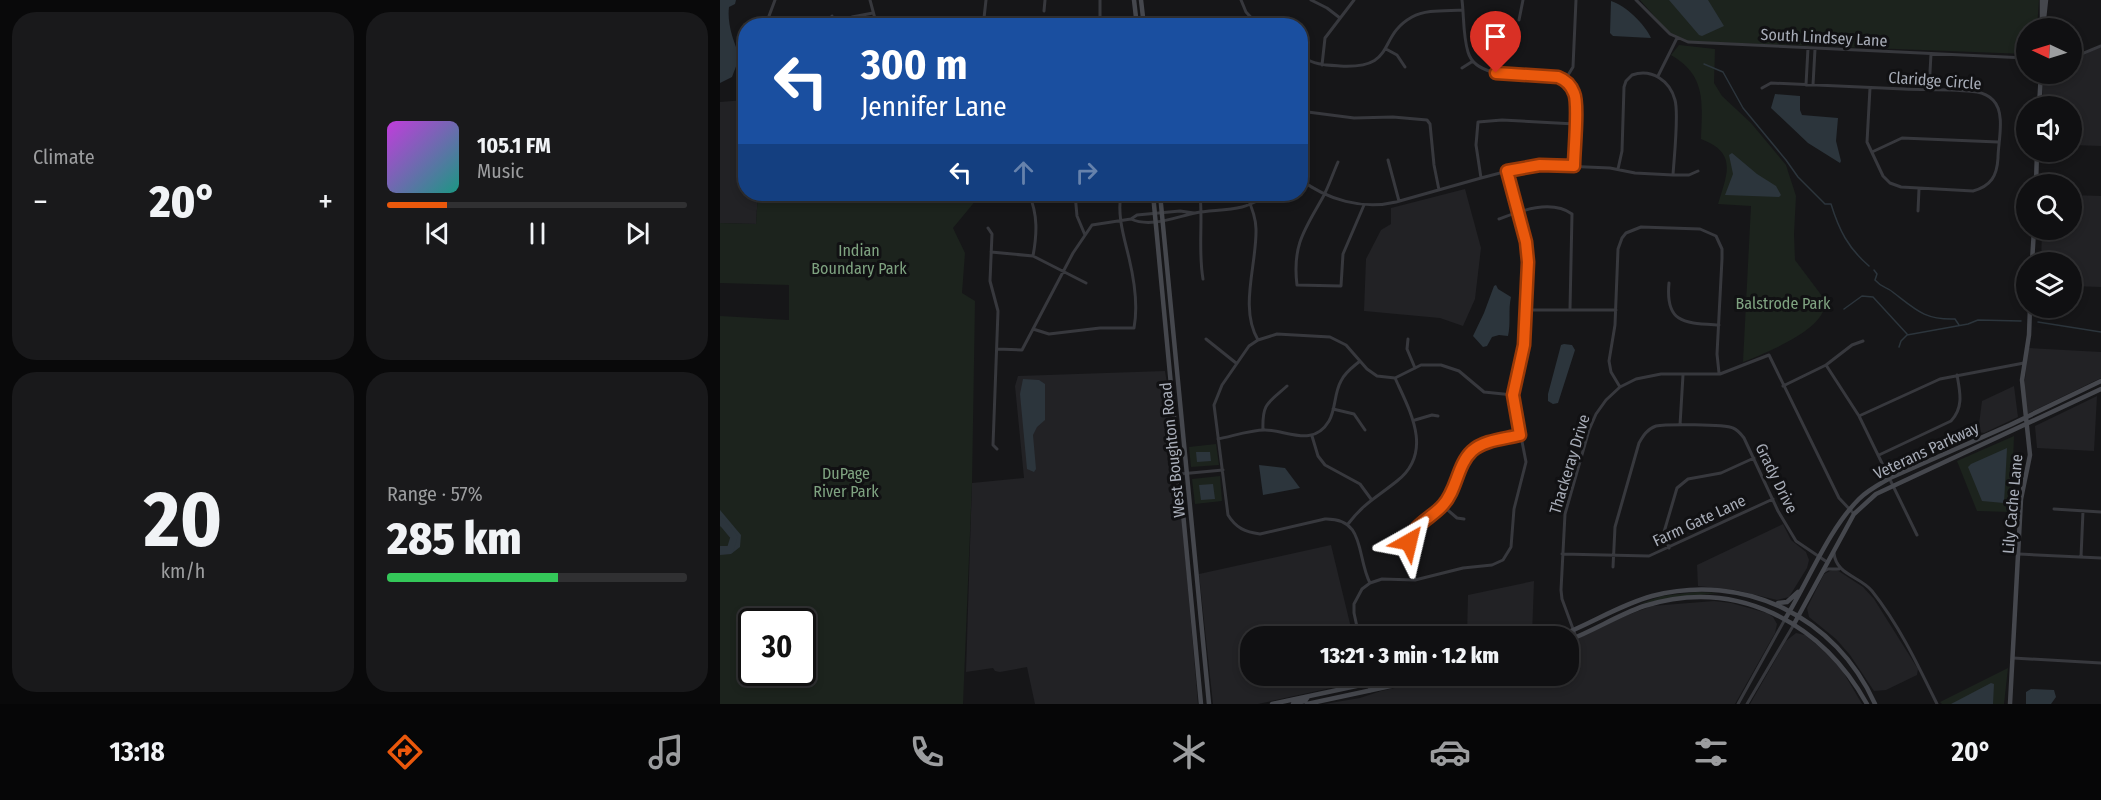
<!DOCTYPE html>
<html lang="en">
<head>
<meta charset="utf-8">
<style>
  body { margin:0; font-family:"Fira Sans Condensed",sans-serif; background:#19191b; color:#f1f3f6; height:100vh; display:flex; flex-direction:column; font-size:22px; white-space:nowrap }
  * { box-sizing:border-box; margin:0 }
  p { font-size:20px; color:#9c9d9f }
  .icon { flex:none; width:33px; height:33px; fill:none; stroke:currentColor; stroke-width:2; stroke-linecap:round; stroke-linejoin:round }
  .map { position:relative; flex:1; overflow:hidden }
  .side { display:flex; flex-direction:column; gap:12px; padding:12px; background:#09090a; width:720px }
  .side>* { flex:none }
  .hud { position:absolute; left:18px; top:18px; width:570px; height:183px; border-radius:24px; box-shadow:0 3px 9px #0003,0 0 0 2px #303032; background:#1a4fa0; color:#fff; overflow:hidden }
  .needle { width:39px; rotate:274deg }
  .fabs { position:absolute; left:1296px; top:18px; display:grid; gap:12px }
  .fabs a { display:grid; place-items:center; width:66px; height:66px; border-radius:50%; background:#101012; box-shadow:0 3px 9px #0003,0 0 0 2px #303032; font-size:30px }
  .speed { position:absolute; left:18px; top:608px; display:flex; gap:12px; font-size:30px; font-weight:700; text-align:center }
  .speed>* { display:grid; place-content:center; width:78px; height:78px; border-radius:50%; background:#101012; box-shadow:0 3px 9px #0003,0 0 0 2px #303032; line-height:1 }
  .speed .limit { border:3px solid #111; border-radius:9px; background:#fff; color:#111 }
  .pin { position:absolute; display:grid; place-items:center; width:51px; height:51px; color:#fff; margin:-62px -26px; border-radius:50% 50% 50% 0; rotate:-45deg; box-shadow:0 0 6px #0007 }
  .pin .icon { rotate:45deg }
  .me { position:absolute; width:66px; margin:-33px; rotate:37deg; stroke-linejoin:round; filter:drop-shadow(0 0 4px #0008) }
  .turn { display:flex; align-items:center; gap:21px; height:126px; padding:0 24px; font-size:27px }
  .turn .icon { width:78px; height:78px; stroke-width:2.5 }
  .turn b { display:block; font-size:42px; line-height:51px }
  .lanes { display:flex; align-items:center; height:57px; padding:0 24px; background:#0003; justify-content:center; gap:30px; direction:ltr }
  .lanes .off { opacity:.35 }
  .big { font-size:45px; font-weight:800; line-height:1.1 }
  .side .card { flex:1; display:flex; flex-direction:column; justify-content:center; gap:9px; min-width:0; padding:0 21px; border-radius:24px; background:#19191b }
  .side .dial { align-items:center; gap:0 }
  .dial b { font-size:78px; line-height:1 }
  .song { display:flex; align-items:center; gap:18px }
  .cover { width:72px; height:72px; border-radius:9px; background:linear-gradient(135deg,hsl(290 70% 55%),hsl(170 70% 35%)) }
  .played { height:6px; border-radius:3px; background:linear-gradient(90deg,#ea580c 20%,#303032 20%) }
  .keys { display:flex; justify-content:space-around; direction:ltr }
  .heat { display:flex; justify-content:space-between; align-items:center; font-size:33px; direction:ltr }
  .charge { height:9px; border-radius:4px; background:linear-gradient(90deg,#34c759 57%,#303032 0) }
  .side .tiles { flex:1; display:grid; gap:12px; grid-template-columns:repeat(2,1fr) }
  .trip { position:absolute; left:520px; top:626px; width:339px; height:60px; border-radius:24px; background:#101012; box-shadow:0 3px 9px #0003,0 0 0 2px #303032; font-weight:800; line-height:60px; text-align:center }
  .tab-bar { display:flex; height:96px; justify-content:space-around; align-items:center; background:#060607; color:#9c9d9f }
  .tab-bar .icon { width:42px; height:42px }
  .tab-bar .on { color:#ea580c }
  .tab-bar b { font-size:27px; color:#f1f3f6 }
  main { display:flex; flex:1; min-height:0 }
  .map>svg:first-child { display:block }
  .built { fill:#222225 }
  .green { fill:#1c231d; fill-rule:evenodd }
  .water { fill:#2c353c }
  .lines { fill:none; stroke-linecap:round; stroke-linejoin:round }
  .stream { stroke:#2c353c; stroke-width:1.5 }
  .river { stroke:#2c353c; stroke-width:7 }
  .street { stroke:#37383d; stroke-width:3 }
  .secondary { stroke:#45474d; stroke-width:4.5 }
  .route-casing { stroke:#983908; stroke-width:15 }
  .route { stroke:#ea580c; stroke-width:10 }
  .labels { text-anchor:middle; stroke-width:6; stroke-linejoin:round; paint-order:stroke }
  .street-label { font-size:16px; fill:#a8adb8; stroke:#111113 }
  .park-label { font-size:16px; fill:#7fa381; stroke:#111113 }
</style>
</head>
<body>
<main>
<section class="side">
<div class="tiles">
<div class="card"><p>Climate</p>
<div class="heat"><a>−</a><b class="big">20°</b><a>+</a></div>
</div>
<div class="card">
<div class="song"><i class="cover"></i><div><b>105.1 FM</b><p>Music</p></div></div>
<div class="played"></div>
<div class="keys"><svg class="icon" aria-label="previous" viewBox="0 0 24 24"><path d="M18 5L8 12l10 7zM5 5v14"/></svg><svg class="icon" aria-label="pause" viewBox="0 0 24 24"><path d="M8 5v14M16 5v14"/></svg><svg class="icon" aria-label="next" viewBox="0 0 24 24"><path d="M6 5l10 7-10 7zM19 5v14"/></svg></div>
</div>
<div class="card dial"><b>20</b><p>km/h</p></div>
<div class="card"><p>Range · 57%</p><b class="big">285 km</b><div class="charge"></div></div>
</div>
</section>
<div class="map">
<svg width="1381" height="704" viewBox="0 0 1381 704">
  <rect width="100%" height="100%" fill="#161618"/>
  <path class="built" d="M1381,47V146L1352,145V106H1322L1323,74H1352V60Z
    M25,100L26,194H38L36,224L0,223V102Z
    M745,189L761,248L755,299L743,326L720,318L644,311L646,259L661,230L671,224V208Z
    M1352,195L1381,196V287L1352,286V262H1321L1322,230H1352Z
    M1308,348L1381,352V378L1307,414L1304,389Z
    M445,371L452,415L455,464L459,484L478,704H315L307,667L280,672L275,671L273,668L246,672L252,483L304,478L295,386L298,376Z
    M1294,386L1298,417L1264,433L1258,432L1262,401Z
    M1377,396L1374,451L1317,448L1315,426Z
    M1063,524L1071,540L1086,552L1089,560L1087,568L1069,597L1057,600L1015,590L978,586L977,565Z
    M611,545L633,636H531V675H642L643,681L538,704H493L479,574Z
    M1112,570H1117L1143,587L1154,599L1198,669L1197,675L1166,690L1154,691L1130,655L1116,639L1089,617L1087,608L1104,574Z
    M814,581L812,636H747L748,595Z
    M994,601L1011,603L1047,613L1053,617L1057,624L1055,633L1015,704H604L640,698L661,691L732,675H849V643L905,616L932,606Z
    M1076,633L1085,635L1108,654L1122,670L1142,704H1030L1066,641Z"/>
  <path class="green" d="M920,0H1319L1317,28H1306V54L964,41L950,34Z
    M959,45L995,49L994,83L1002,96L1031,123L1066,165L1076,196L1074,234L1075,260L1105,300C1109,329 1045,353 1023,362L1031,206L998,204C1007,174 1018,153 981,139C982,103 987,76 951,55Z
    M38,194H257V199L233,228L245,253L242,293L255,301L252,483L243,704H0V316L69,320V285L0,283V223L36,224ZM32,621H82V672H32Z
    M1294,436L1291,512L1257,511L1237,461Z
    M496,444L499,465L471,467L469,447Z
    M500,476L502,501L475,504L472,479Z
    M977,592L999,593L952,598L919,604L942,596Z
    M1288,668L1284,704H1222L1220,702Z"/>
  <path class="water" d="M0,0H16L15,4L9,7C7,23 13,41 20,56L12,77L0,83Z
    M949,0H988L1004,26L982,36L979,35Z
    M891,1C905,5 925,24 931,38L893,36L890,33Z
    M1055,94L1080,96V110L1082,115L1118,118L1116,141L1121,161L1120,163L1088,143L1051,108Z
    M1012,153L1037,174L1056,186L1061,195L1059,197L1005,195L1013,174L1009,155Z
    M776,285L778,289L791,297C788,310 791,323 788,336L779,335L772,337L767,346L763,347L753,336L764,313L774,286Z
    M844,344L852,345L855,350L838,403L833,404L828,401V394L841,345Z
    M303,379L319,380L325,384V420L317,427L313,435L316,469L314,472L307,469L300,394Z
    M1287,448L1284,503L1262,501L1248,467L1251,464Z
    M476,452H490L491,461L477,462Z
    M539,465L565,468L580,488L543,495Z
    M493,484L495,499L481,500L479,485Z
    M0,510L21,535L20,547L11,554L0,555V546H11L16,538L0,526Z
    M1271,683L1274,684L1273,704H1231Z
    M1311,689L1334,690L1336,697L1331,704H1306V692Z"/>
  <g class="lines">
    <path class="stream" d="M984,64L1003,72L1023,108L1066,160L1078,177L1105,204H1111C1119,230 1128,248 1149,266
      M1154,270L1157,274L1155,280C1163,289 1166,286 1174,293C1196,310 1205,320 1235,319L1239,325
      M1124,309L1142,296L1153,297L1187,334
      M1318,322L1381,332
      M1179,347L1181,341L1187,335L1248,324L1258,320L1301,321"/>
    <path class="river" d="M0,520L14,537L10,550H0"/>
    <path class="street" d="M150,0L157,26
      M266,0L264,18L267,26
      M380,0V26
      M521,0L526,12L539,26
      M591,0L607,8L620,18
      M742,0C744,16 743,36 748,52C757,83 813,72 838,77C846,80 851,84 854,93C859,106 854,149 854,166
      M916,0L950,34L968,42L1306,58
      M324,11L325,0
      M112,16L116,25
      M799,20L803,0
      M221,23L223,26
      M48,26L49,16L55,0
      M115,26L132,17L153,13
      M236,26L244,21L264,18
      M525,26L532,19
      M666,49L677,55L685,67
      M580,56C596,65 603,65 620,66C678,69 656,37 692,17C706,9 727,11 743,10
      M1352,58L1381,46
      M602,65L605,38L634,0
      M742,68L753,61
      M938,76L957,38
      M845,80L853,67L856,0
      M1086,85L1088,48
      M1093,85L1095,49
      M1042,88L1051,83C1095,85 1139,87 1184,89C1208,90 1233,89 1257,92C1263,93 1269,96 1273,100C1286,113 1278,142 1278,158C1277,176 1271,186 1253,191L1181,187L1170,183L1163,176L1147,142L1150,88
      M1209,90L1211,54
      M580,111L634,118L673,117L707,120L710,124L714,165L719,190
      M1152,152L1182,138L1278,142
      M668,160L679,201
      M618,162C613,173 609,186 603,197C585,229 572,245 577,285L621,286L623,254L644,205
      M898,169L902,151L904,87L906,81L912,75C932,68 950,81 955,100C959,114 954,158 953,175
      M761,178L756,145L758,122L782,120L855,124
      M580,179C607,200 643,210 676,202L761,178L807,166L820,165L890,168L915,173L953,175H969L978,171
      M309,194C318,215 317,234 313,256
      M355,194L357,216L365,235
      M480,194C483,223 478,250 483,279
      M526,194C531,205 536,217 536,229C537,264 519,308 538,340
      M1198,211L1199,189
      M411,219C430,228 456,217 475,213C490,210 506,211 522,207C533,204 542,198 552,194
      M779,219C800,211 831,199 852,214L850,309
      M268,228L272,234L270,281L278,311L273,445L277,449
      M271,252L313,256L366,283
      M949,283C945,324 965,323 999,325
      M806,310H896
      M313,329L329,334L380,328H414C418,307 414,279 409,258C404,237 397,216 401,194
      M486,339L516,363
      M688,339L687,349L695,368
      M277,349L302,350L353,253L372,225L411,219L417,215L460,211L474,213
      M1106,365L1139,416L1197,535
      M1063,386L1106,365L1132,345L1143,341
      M900,387L891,372L889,361L895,325L898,249L902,238L906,233L921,227L980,229L996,236L1002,249V259L997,354L999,373
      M613,409L634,414L645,430
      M1139,416L1220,379L1304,363
      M695,420L712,415L718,416
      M960,425L963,375
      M543,430C542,403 548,403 567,386
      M592,436L598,456L605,465L640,484L651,499
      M498,439C513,436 530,430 545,430C567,430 593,448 609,421C616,409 614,393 621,381C625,372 633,367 640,361
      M1159,455L1231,421C1244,407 1240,392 1237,375
      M460,474L503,470
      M723,506L737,518L744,519
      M1334,509L1381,512
      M628,524C645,502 656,498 677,481C714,452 690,411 675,378
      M949,548L944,532L957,488L968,479L1001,473L1034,458
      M1114,553C1116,575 1140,576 1152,591C1179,625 1198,665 1217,704
      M842,554L929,556L1053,499
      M1299,554L1381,558
      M1361,557L1363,511
      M893,567L895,527L919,443C923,436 927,429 936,426C945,424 1005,424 1013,428C1018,430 1021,434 1024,438L1058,511L1076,541L1107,562
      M1103,572L1108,569H1119
      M695,580C692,567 685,548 691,535C697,521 715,515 724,503C738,486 739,455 760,446C772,440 787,438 800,435
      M650,583C636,556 646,518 605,519L540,534C525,532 516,528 508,515L494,405L502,385L529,346L538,340L557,334L610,337L626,345L647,369L657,376L675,378L701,365H721L739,371L764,392L793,395
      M639,636L634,613V604L642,589L650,583L662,579L695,580L743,568L772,565L783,560L791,547L794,509L806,462L793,395L804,345L808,262L806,242L787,171
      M856,637L842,599L841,590L845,514L869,430L876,414L886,400L900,387L916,379L941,374H1000L1049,355L1119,498L1134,514
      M1293,658L1381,663
      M647,675L650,691
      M1018,704L1064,621
      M1027,704L1073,626"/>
    <path class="secondary" d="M414,0L417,26
      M421,0L424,26
      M1322,0V21
      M1323,28L1326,0
      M1319,106L1321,74
      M1316,184L1317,152
      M433,194L481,704
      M440,194L489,704
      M1312,262L1314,230
      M1058,603L1067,602L1078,592
      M1065,619C1088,582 1108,530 1139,499C1148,490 1160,484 1170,478L1290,425L1381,381
      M1074,624L1134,514L1156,494L1381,389
      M839,636C871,624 899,605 932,596C1025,572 1116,617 1155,704
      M849,640C875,630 898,615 924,606C1017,577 1101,622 1147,704
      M552,704L688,675
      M573,704L585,701L588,697
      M587,704L722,675
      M1290,704L1301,499L1310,455L1302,380L1309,335L1310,308"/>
  </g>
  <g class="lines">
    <g class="route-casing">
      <path id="route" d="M689,542C693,524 712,518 723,505C737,490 737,465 752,451C764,440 785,439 800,435L793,395L804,345L808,262L806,242L787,171L820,165L854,166C854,151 859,104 854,93C851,85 846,80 838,77L776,73"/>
    </g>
    <use href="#route" class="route"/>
  </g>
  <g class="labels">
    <g class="street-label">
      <text transform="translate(1104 37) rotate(3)" y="6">South Lindsey Lane</text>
      <text transform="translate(1215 80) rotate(4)" y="6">Claridge Circle</text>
      <text transform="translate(452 450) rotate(-96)" y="6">West Boughton Road</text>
      <text transform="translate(1206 450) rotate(-25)" y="6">Veterans Parkway</text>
      <text transform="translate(849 464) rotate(-73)" y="6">Thackeray Drive</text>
      <text transform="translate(1057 478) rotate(64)" y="6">Grady Drive</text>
      <text transform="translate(1292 504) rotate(-85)" y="6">Lily Cache Lane</text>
      <text transform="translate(979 520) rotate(-25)" y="6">Farm Gate Lane</text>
    </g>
    <g class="park-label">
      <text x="139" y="256">Indian<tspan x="139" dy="18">Boundary Park</tspan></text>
      <text x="1063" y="309">Balstrode Park</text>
      <text x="126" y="479">DuPage<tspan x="126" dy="18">River Park</tspan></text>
    </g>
  </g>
</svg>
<div class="fabs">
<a><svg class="needle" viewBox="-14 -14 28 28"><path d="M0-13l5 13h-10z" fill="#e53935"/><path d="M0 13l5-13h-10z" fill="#9c9d9f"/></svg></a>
<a><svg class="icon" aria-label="sound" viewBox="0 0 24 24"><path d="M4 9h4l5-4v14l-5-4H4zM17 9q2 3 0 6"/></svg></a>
<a><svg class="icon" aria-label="search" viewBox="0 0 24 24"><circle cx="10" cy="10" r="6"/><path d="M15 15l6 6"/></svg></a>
<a><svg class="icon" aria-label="layers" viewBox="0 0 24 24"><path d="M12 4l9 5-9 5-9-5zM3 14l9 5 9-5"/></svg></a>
</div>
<div class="speed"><div class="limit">30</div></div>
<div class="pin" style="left:776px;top:73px;background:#d93025"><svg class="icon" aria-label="arrive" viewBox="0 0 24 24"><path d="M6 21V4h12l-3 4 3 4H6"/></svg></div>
<svg class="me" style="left:689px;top:542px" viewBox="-20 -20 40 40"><path d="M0-17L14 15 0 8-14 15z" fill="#ea580c" stroke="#fff" stroke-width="4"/></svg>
<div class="trip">13:21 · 3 min · 1.2 km</div>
<div class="hud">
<div class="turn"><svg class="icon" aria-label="left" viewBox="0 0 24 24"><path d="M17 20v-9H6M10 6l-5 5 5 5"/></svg><div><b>300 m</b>Jennifer Lane</div></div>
<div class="lanes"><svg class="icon" aria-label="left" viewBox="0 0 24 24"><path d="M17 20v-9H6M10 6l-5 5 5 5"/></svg><svg class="icon off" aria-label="ahead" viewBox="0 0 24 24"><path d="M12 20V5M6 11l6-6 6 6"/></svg><svg class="icon off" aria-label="right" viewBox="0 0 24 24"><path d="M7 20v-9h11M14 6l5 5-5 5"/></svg></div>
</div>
</div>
</main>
<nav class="tab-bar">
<b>13:18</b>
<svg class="icon on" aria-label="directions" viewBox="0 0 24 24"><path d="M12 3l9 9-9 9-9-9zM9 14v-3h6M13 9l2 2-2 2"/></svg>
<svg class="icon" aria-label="music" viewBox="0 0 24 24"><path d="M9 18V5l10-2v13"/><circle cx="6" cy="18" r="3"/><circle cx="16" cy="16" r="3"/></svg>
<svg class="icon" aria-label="phone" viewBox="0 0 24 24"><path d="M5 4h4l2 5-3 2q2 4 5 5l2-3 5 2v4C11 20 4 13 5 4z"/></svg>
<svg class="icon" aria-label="climate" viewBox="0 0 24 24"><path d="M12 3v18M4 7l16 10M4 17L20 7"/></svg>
<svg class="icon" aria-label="car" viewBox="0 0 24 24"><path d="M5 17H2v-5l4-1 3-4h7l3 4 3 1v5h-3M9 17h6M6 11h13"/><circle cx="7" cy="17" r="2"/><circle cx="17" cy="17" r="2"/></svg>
<svg class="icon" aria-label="filters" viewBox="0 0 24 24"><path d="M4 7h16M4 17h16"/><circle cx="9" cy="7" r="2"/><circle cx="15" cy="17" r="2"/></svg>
<b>20°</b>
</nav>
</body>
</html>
